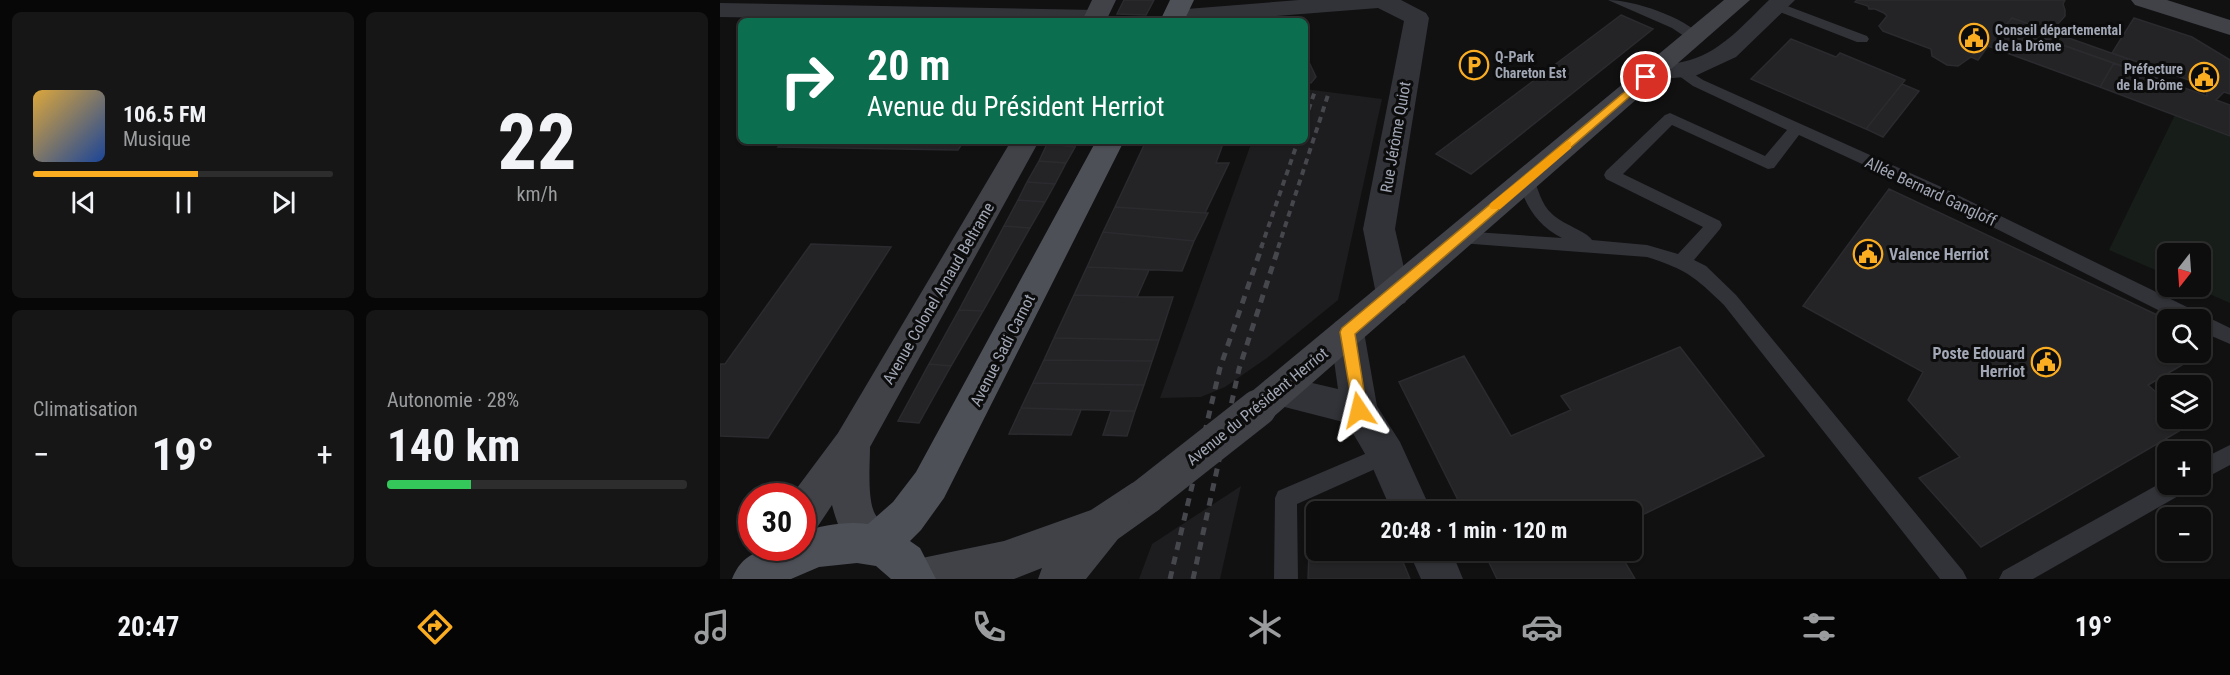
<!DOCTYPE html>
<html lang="fr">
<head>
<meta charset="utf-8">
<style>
  body { margin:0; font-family:"Roboto Condensed",sans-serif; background:#161617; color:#f1f3f6; height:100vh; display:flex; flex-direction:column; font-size:22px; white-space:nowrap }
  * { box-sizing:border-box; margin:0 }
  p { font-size:20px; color:#9a9c9e }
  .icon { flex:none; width:33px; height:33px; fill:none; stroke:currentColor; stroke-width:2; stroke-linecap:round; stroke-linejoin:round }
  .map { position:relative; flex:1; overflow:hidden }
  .panel { display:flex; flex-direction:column; gap:12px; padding:12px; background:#070708; width:720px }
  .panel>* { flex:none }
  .hud { position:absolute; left:18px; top:18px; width:570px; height:126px; border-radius:9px; box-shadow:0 2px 4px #0004,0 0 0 2px #2d2d2e; background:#0b6e4f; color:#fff; overflow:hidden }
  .needle { width:39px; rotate:197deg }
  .tools { position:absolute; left:1437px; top:243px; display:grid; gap:12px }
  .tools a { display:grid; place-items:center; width:54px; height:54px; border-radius:9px; background:#0d0d0e; box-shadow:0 2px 4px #0004,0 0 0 2px #2d2d2e; font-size:30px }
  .speed { position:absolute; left:18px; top:483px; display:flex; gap:12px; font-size:30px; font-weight:700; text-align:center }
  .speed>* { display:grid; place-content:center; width:78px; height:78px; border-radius:50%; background:#0d0d0e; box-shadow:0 2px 4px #0004,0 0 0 2px #2d2d2e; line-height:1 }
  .speed .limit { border:9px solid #d22; background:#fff; color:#111 }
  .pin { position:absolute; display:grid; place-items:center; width:51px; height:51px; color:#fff; margin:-26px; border:3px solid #fff; border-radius:50%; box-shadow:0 2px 6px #0007 }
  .me { position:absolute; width:66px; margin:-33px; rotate:350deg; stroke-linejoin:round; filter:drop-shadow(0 0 4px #0008) }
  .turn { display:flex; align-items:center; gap:21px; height:126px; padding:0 30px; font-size:27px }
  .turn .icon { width:78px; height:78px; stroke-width:2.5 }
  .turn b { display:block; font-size:42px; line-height:51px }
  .big { font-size:45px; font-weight:700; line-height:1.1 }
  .panel .card { flex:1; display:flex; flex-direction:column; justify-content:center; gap:9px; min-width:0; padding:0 21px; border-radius:9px; background:#161617 }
  .panel .dial { align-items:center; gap:0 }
  .dial b { font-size:78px; line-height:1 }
  .song { display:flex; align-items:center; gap:18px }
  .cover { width:72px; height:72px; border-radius:9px; background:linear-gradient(135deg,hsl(40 70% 55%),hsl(220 70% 35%)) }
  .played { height:6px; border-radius:3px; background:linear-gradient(90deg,#fbad21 55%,#2d2d2e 55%) }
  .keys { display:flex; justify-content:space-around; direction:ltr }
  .heat { display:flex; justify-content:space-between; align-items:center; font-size:33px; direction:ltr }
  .charge { height:9px; border-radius:4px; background:linear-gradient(90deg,#34c759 28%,#2d2d2e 0) }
  .panel .tiles { flex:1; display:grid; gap:12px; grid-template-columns:repeat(2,1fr) }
  .trip { position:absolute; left:586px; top:501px; width:336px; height:60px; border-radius:9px; background:#0d0d0e; box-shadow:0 2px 4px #0004,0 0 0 2px #2d2d2e; font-weight:700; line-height:60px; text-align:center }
  .tab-bar { display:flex; height:96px; justify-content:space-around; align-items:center; background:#050506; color:#9a9c9e }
  .tab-bar .icon { width:42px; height:42px }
  .tab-bar .current { color:#fbad21 }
  .tab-bar b { font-size:27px; color:#f1f3f6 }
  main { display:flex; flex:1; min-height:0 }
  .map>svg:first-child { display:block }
  .built { fill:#1d1d1f }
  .green { fill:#171d18 }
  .building { fill:#242426; stroke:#2b2b2f; stroke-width:1.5 }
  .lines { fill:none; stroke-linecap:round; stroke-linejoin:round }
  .service { fill:#323338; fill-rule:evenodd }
  .minor { fill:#323338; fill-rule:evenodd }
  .secondary { fill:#404248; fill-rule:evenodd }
  .primary { fill:#4d5057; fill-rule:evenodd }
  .rail-far1 { stroke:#45474d; stroke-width:4; stroke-dasharray:6 5; stroke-linecap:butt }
  .rail { stroke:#45474d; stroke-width:5; stroke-dasharray:8 7; stroke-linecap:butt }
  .secondary-bridge { stroke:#404248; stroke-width:37 }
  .route { fill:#fbad21; stroke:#a37015; stroke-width:1.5 }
  .slow { fill:#f59e0b }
  .labels { text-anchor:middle; stroke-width:6; stroke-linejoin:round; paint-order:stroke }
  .far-poi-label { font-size:14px; font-weight:bold; fill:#a1a7b4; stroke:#0c0c0d; text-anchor:start }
  .street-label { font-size:16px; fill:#a1a7b4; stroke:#0c0c0d }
  .poi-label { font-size:16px; font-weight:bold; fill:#a1a7b4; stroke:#0c0c0d; text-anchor:start }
</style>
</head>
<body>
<main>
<section class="panel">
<div class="tiles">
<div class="card">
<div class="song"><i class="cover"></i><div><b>106.5 FM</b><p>Musique</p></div></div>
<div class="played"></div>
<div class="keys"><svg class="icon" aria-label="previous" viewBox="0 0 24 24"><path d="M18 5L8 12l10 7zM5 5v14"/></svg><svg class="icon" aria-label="pause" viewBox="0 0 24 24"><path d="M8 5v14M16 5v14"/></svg><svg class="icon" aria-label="next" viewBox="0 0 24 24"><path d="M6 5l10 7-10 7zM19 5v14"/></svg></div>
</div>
<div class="card dial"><b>22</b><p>km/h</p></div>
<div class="card"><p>Climatisation</p>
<div class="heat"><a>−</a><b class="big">19°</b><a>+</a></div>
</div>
<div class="card"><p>Autonomie · 28%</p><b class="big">140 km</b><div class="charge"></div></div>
</div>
</section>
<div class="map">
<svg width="1510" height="579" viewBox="0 0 1510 579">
  <rect width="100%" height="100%" fill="#111112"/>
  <path class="built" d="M585,89L662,99L618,300L547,358L505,387L481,397L440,398L532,141H585Z
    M521,486L500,579H419L432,544Z"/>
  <path class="green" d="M1455,115L1510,136V303L1473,287L1480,286V254H1448L1447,275L1389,250Z"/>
  <path class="building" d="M404,0H434L426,15L397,14Z
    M1137,0H1345L1343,4L1345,10V16L1337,25L1326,30L1292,18L1286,25L1394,63L1380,87L1268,46L1258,60L1251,57L1238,66L1227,65L1212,56L1211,49L1163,31L1159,26L1167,16L1164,13L1155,9H1149L1148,6L1135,2Z
    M901,15L933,29L751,174L716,154Z
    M1292,18L1326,30L1408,59L1404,67L1286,25Z
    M1414,18L1472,37L1510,60V94L1504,92L1496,100L1510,105V136L1380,87L1394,63L1487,96L1486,86L1392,53Z
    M1071,39L1116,57L1120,53L1185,80L1146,129L1031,79Z
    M585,58H587L596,77L591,83L585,82Z
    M1182,84L1199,91L1163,137L1146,129Z
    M63,141H244L238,150L58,147Z
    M329,141H358L355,147L327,144Z
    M426,141H504L496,163H509L485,213L395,207Z
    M327,144L355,147L346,163L319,161Z
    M319,161L346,163L335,184L307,182Z
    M307,182L335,184L325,202L298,200Z
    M1169,189L1448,320V352H1480V350L1484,352L1428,385L1448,403V418H1465L1471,424L1261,547L1199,478L1240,457L1188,400L1203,372L1083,306Z
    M298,200L325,202L310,228L284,226Z
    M395,207L485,213H488L474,241L383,232Z
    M284,226L310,228L263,311L239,310Z
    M383,232L474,241L462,271L367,267Z
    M91,244L171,247L48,438L0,436V364H5Z
    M367,267L429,270L417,297L354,295Z
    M354,295L417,297H453L439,340L334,338Z
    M239,310L263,311L231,366L209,364Z
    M334,338L439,340L432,361L324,360Z
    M960,347L1044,456L918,517L907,501L885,512H744L679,382L744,356L791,436L851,410L841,396Z
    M324,360L432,361L424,385L313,383Z
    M209,364L231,366L199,423L178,421Z
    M313,383L424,385L415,411L301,408Z
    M301,408L361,410L351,435L289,434Z
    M391,411H415L407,436L383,435Z
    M597,549L678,550L690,579H588L589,553Z
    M763,550H898L915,579H777Z"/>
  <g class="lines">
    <path class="service" d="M888,0C913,0 965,17 982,37L980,40H970L952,28Z
      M1057,2L1147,36L1149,39L1147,42H1137L1052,9L1051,6L1052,3Z
      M949,58L983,80L1217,185L1510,328V344L1480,331V320H1458L1205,193L1079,135L1054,168L1048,169L952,125L903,174L1000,221L1002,225L1000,229L974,260L986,266L1016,295L1243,571L1247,579H1220L1004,305C974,276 967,270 927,257L740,243L734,241L731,237L734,233L740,231L842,238C818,226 805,206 798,180L800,176H812C819,189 820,203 832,214C842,224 866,231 872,240L927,245L958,254L983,227L886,179L884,175L886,171L945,115L950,113L1045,156L1067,130L973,86L944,65L942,62Z
      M666,445L673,447L676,454L673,461L577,504L578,579H554L555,498L558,491Z
      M1510,445V465L1480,481V460Z
      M1448,479V484H1470L1467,491L1313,579H1279L1283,571Z"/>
    <path class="minor" d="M579,0H681L706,13L709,18L675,229L690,294L685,303L673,307L661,303L656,294L643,229L684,21L658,8L494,21H445L442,17L445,12L454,10Z
      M1049,0H1075L1016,57L975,76L932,80L923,78L919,72L923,66C938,63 955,65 970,60C1002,51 1026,22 1049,0Z
      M0,3L376,10L385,12L388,17L385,21H204L0,17Z
      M627,318L639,322L644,332L657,406L680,442L712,512H672L651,464L627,423L545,402L540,391L545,380L558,375L618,389L610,332L615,322Z
      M688,550H731L743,579H701Z"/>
    <path class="secondary" d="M372,0H396L386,21H362Z
      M1004,0H1030L551,419L538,424L525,419L520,408L525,397Z
      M1411,0H1447L1510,20V35L1415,5Z
      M291,141H319L150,447C150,464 147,499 155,514C162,526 171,531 177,545L171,559L156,565C129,554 119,532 112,505L96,529L82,534V496H71L118,433Z
      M426,477L440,483L446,496L440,509L398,539L366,579H318L322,568L294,579H181L187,564L202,558L284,541L371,510L412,483Z"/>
    <path class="primary" d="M450,0H474L464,21H440Z
      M376,141H404L224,498L201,530L190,541L200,548L216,579H171L156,566L137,563L99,567L71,579H12C25,546 51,548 82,548V532C104,525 125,521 148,524L173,502L196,472Z"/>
    <path class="rail-far1" d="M585,120L595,91
      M541,248L578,141
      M558,248L609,92"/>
    <path class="rail" d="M450,579L500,368L542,246
      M473,579L519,369L559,246"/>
    <path class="secondary-bridge" d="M426,496L538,408"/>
  </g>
  <path class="route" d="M926,74L931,77L930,79L635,334L647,410L644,414L639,416L634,414L620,332L622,328Z"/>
  <path class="slow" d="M847,141L851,142V148L780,209H771L769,206L771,203Z"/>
  <defs>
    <g id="civic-ring" transform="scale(1.5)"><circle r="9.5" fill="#0c0c0d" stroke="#fbad21" stroke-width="1.5"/><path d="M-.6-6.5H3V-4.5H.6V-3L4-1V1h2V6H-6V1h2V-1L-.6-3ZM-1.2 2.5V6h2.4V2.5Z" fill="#fbad21"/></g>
    <g id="parking-ring" transform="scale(1.5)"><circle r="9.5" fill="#0c0c0d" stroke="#fbad21" stroke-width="1.5"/><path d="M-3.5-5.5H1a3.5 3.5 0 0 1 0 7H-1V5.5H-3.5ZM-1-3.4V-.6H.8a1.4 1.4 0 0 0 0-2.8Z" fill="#fbad21"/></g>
  </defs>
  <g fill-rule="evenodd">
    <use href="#civic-ring" x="1254" y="38"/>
    <use href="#parking-ring" x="754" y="65"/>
    <use href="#civic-ring" x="1484" y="77"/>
    <use href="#civic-ring" x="1148" y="254"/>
    <use href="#civic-ring" x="1326" y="362"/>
  </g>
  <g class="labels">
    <g class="far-poi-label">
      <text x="1275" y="35">Conseil départemental<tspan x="1275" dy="16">de la Drôme</tspan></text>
      <text x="775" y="62">Q-Park<tspan x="775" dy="16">Chareton Est</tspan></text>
      <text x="1463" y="74" text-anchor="end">Préfecture<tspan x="1463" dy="16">de la Drôme</tspan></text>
    </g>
    <g class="street-label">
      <text transform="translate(675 137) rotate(-80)" y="6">Rue Jérôme Quiot</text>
      <text transform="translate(1211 191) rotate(25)" y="6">Allée Bernard Gangloff</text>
      <text transform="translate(218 293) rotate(-60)" y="6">Avenue Colonel Arnaud Beltrame</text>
      <text transform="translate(282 350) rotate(-63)" y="6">Avenue Sadi Carnot</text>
      <text transform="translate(537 406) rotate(-39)" y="6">Avenue du Président Herriot</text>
    </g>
    <g class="poi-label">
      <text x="1169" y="260">Valence Herriot</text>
      <text x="1305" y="359" text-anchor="end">Poste Edouard<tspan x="1305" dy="18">Herriot</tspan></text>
    </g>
  </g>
</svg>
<div class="tools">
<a><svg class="needle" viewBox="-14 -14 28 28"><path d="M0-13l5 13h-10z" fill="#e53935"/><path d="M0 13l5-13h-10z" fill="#9a9c9e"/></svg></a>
<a><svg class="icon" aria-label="search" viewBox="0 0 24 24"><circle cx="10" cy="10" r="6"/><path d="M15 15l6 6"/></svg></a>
<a><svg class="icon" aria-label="layers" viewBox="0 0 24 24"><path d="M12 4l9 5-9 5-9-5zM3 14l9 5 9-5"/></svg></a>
<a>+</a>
<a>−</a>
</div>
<div class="speed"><div class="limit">30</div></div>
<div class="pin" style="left:926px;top:77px;background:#d93025"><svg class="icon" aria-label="arrive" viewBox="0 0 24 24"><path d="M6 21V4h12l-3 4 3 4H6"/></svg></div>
<svg class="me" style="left:639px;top:410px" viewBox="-20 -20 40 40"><path d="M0-17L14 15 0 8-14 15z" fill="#fbad21" stroke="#fff" stroke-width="4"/></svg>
<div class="trip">20:48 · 1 min · 120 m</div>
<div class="hud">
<div class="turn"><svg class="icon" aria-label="right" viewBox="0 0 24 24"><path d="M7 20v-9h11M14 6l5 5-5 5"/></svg><div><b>20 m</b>Avenue du Président Herriot</div></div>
</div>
</div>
</main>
<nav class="tab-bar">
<b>20:47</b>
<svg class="icon current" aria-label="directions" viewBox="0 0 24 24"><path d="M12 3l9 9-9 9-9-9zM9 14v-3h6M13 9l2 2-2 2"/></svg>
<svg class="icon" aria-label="music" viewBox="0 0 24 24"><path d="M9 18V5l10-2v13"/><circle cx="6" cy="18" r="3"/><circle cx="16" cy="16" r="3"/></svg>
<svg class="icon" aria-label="phone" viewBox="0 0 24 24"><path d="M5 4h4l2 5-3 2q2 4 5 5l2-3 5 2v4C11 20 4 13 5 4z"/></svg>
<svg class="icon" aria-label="climate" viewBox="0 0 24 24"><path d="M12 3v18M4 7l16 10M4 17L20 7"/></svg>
<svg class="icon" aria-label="car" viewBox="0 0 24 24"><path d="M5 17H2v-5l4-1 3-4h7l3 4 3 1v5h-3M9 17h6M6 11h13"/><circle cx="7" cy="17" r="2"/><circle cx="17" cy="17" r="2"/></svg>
<svg class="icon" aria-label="filters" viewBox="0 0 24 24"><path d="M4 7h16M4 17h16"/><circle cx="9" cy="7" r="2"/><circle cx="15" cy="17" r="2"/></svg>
<b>19°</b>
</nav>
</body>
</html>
